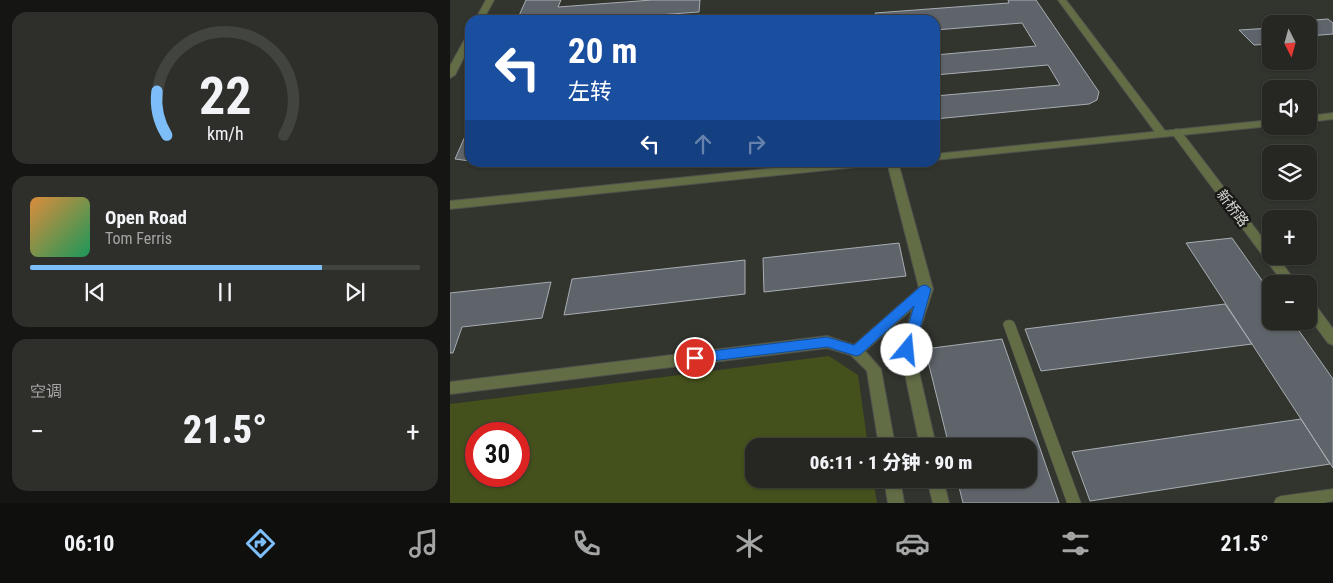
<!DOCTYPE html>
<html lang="zh">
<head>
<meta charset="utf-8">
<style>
  body { margin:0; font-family:"Roboto Condensed","Noto Sans SC",sans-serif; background:#2e2f2a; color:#f1f3f6; height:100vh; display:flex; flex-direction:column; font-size:19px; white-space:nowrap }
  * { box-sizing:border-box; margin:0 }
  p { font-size:16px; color:#a4a5a5 }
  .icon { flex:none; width:28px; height:28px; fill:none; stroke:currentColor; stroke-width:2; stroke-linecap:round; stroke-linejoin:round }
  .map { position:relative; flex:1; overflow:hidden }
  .side { display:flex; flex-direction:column; gap:12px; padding:12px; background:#151513; width:450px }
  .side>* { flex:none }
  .guide { position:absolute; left:15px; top:15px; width:475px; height:152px; border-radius:15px; box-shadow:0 1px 4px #0004,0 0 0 1px #424440; background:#1a4fa0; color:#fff; overflow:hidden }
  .needle { width:32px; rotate:174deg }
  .buttons { position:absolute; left:812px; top:15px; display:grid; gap:10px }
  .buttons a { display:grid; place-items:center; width:55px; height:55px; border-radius:10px; background:#262722; box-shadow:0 1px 4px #0004,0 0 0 1px #424440; font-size:25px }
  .speed { position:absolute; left:15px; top:422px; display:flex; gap:10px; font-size:25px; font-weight:700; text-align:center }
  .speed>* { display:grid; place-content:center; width:65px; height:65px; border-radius:50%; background:#262722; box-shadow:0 1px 4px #0004,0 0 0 1px #424440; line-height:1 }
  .speed .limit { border:8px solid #d22; background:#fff; color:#111 }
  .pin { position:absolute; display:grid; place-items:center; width:42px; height:42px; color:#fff; margin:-21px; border:2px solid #fff; border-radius:50%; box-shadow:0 1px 5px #0007 }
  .me { position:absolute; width:55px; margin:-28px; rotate:17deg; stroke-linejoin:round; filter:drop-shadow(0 0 4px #0008) }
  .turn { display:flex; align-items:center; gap:18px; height:105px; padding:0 20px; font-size:22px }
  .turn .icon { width:65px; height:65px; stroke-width:2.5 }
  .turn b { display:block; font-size:35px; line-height:42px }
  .lanes { display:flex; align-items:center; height:48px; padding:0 20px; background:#0003; justify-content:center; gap:25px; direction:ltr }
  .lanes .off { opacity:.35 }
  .big { font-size:38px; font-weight:800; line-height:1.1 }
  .side .widget { flex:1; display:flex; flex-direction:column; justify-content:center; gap:8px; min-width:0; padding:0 18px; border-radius:15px; background:#2e2f2a }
  .side .dial { align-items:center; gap:0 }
  .dial svg { height:130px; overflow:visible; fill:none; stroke:#424440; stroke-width:7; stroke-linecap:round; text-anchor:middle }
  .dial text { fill:#f1f3f6; stroke:none }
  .song { display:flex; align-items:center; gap:15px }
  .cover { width:60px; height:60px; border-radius:8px; background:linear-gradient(135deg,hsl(30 70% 55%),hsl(150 70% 35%)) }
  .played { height:5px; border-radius:2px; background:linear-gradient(90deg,#7dbef9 75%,#424440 75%) }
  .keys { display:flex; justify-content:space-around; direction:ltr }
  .heat { display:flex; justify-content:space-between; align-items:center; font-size:28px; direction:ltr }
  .trip { position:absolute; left:295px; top:438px; width:292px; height:50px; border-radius:15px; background:#262722; box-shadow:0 1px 4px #0004,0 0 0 1px #424440; font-weight:800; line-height:50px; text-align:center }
  .dock { display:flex; height:80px; justify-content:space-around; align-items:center; background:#0f100e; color:#a4a5a5 }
  .dock .icon { width:35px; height:35px }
  .dock .current { color:#7dbef9 }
  .dock b { font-size:22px; color:#f1f3f6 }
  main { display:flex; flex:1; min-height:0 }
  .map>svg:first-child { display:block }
  .green { fill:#45511c; fill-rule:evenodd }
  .building { fill:#5f646a; stroke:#a7adb2 }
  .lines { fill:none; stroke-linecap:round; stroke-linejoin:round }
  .service-casing { stroke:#50524c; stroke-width:1 }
  .pedestrian-casing { stroke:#50524c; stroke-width:2 }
  .minor-casing { stroke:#50524c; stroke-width:2 }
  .tertiary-casing { stroke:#50524c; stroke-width:2 }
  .service { fill:#626d46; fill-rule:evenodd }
  .pedestrian { fill:#626d46; fill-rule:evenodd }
  .minor { fill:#626d46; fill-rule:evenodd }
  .tertiary { fill:#626d46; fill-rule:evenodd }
  .route { fill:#1a73e8; stroke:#114b97 }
  .labels { text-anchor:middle; stroke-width:5; stroke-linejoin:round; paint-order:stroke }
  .street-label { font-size:14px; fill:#d8d9d5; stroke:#1a1b18 }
</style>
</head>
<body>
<main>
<section class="side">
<div class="widget dial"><svg viewBox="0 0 100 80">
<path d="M14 69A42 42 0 1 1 86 69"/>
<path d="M14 69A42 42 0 0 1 8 42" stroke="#7dbef9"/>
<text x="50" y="56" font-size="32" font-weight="700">22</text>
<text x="50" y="72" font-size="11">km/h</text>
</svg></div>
<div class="widget">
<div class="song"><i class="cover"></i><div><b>Open Road</b><p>Tom Ferris</p></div></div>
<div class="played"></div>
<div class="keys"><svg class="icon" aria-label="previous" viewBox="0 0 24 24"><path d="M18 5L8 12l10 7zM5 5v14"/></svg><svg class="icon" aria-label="pause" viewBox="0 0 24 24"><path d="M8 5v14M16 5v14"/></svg><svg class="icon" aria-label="next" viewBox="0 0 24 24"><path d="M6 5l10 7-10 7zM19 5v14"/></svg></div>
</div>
<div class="widget"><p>空调</p>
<div class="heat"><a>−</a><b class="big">21.5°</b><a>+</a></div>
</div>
</section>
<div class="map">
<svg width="883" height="503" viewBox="0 0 883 503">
  <rect width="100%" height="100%" fill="#32342e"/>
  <path class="green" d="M379,356L408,375L418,446H304V479H423L427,503H0V404ZM26,434H69V476H26Z"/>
  <path class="building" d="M76,0H111L108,7L202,0H250L249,12L138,20H67Z
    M558,0H586L649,92L647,100L639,104L485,119V96L610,85L598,65L485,75V55L586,46L572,23L485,30V20H427L425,13L559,3Z
    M878,19L883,23V34L859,36V24H841L839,22Z
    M821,28V44L804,45L789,30Z
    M20,125V161L5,159Z
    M782,238L821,293V321H842L883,379V468L736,243Z
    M449,243L456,276L314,292L313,258Z
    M295,260V294L114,315L122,279Z
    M101,282L92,318L12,327L3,353H0V293Z
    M775,304L802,344L591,371L575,329Z
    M552,339L609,503H513L507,479H579V446H499L475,349Z
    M851,419L880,464L640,501L622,452Z"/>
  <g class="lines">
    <g class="service-casing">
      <path id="service" d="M559,320L563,321L565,324L631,503H617L553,324L555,321Z
        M883,489V501L873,503H824L826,498L831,496Z"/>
    </g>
    <g class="pedestrian-casing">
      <path id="pedestrian" d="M457,344L462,346L464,350L486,446H470L450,350L452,346Z
        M477,479H493L499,503H483Z"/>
    </g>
    <g class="minor-casing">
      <path id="minor" d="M608,0H616L716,132L717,134L716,136H708Z
        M726,129L730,130L821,249V256H827L847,284H834L721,132Z
        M437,162H448L483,289L462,354L457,356L452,354L450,350L463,308L415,351L431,369L445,446H429L417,371L401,355L377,348L0,394V382L377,336L404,345L469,288Z
        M859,302L864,303L883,329V345L878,343L859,317Z
        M434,479H450L454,503H438Z"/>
    </g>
    <g class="tertiary-casing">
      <path id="tertiary" d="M36,0H44L33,20H25Z
        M20,34V45L5,75L0,78V66L16,37Z
        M883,113V119L859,122V116Z
        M821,120V126L485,160V154Z
        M387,162H431L426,165L0,209V201Z"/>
    </g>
    <use href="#service" class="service"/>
    <use href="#pedestrian" class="pedestrian"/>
    <use href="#minor" class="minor"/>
    <use href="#tertiary" class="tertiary"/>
  </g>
  <path class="route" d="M476,285L481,289L464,350L462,354L457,355L453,354L451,350L464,306L410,355L406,356L377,347L245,363L241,362L239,358L241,354L245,353L377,337L404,345L471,286Z"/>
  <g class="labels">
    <g class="street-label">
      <text transform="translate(783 208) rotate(53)" y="5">新桥路</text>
    </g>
  </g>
</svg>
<div class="buttons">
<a><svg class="needle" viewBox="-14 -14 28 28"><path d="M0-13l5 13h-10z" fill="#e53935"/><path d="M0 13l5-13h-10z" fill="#a4a5a5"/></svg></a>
<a><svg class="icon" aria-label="sound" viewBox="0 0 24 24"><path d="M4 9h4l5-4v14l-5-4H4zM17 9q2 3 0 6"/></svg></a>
<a><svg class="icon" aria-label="layers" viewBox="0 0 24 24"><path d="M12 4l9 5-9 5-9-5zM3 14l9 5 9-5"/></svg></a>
<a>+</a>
<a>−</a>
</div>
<div class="speed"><div class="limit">30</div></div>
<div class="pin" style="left:245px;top:358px;background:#d93025"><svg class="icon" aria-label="arrive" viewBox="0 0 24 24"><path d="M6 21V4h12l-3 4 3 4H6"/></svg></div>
<svg class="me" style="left:457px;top:350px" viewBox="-20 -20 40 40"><circle r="19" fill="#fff"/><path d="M0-13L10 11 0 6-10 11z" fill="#1a73e8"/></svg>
<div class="trip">06:11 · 1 分钟 · 90 m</div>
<div class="guide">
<div class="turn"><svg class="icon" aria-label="left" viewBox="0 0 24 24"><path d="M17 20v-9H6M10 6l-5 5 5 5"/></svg><div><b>20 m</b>左转</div></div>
<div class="lanes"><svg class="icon" aria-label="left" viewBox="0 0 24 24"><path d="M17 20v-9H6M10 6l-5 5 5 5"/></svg><svg class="icon off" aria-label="ahead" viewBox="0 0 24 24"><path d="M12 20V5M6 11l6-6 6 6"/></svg><svg class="icon off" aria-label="right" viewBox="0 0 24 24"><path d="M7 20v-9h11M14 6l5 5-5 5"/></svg></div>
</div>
</div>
</main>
<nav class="dock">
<b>06:10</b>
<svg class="icon current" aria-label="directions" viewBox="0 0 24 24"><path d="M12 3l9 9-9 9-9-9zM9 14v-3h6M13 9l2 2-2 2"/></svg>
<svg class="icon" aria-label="music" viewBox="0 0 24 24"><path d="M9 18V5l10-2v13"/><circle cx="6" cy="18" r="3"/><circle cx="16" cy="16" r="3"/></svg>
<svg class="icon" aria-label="phone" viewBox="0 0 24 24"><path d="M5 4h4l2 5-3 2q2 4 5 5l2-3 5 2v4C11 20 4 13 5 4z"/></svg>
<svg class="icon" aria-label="climate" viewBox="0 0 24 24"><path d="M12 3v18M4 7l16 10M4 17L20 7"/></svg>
<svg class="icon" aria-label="car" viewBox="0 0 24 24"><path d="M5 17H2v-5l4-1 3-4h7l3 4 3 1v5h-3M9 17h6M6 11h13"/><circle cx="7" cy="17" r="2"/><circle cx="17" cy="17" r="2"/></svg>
<svg class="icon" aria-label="filters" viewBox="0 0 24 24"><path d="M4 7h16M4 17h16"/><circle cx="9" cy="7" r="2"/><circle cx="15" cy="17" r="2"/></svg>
<b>21.5°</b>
</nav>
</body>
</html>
